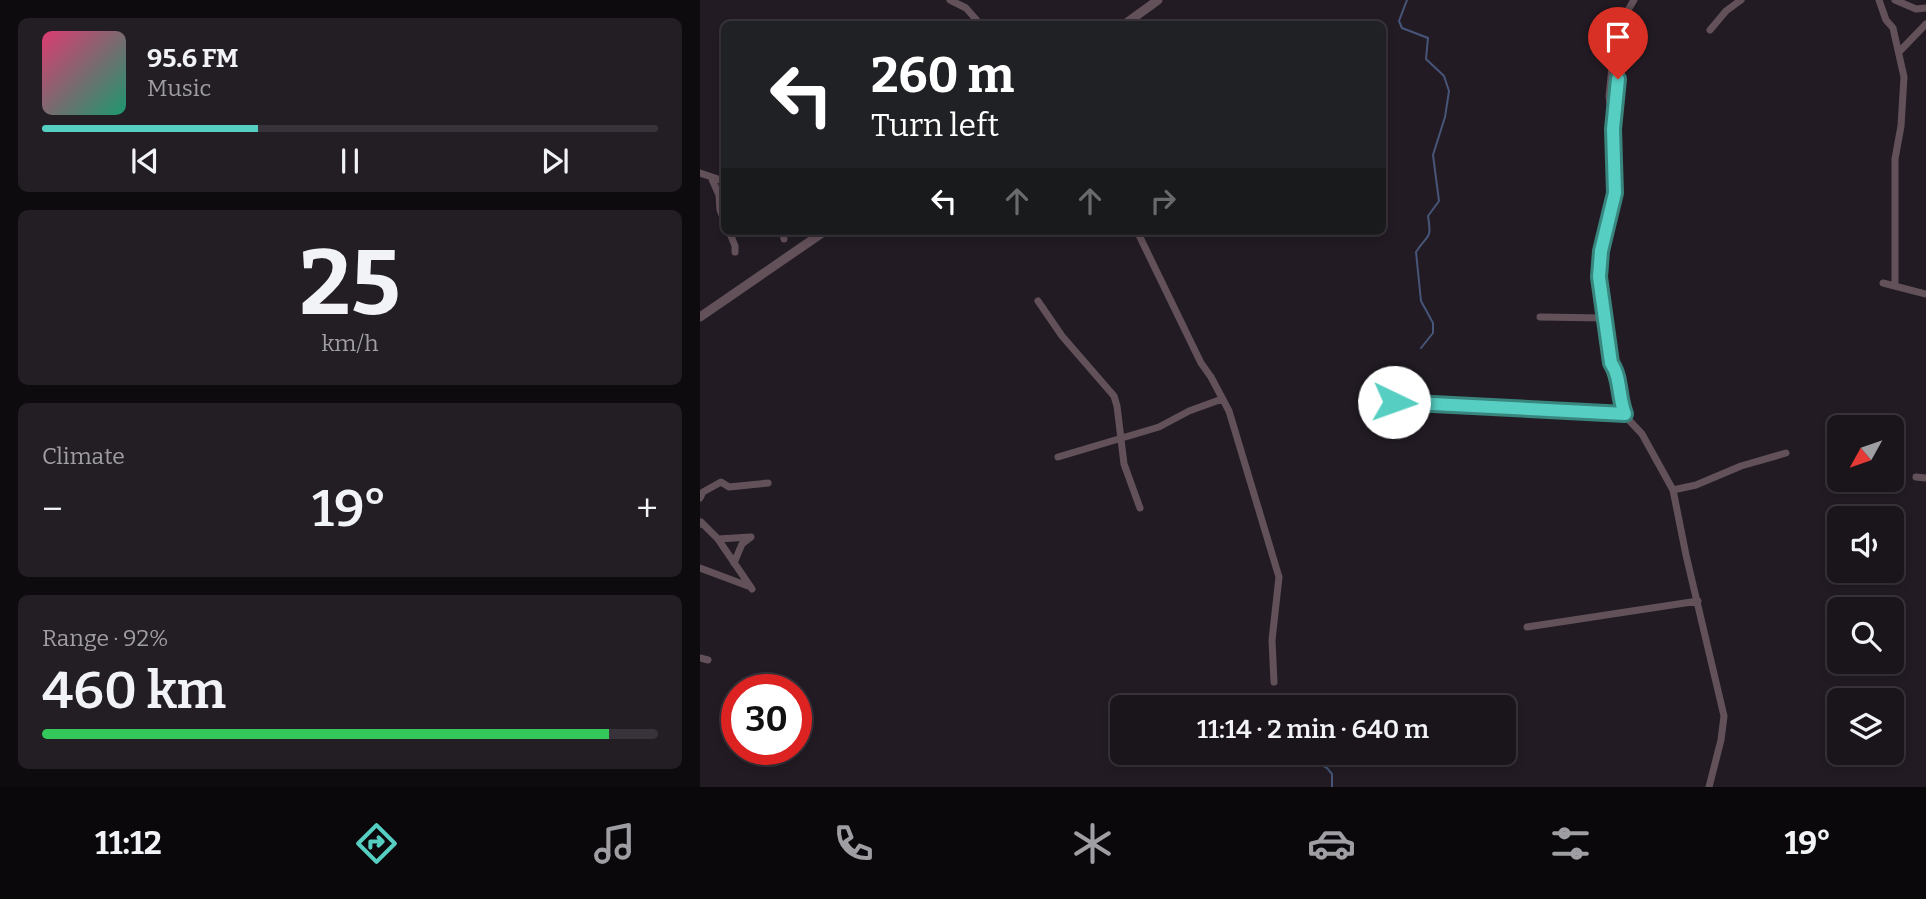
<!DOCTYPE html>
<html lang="en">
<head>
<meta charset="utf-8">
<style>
  body { margin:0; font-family:Bitter,serif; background:#231d24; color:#f1f3f6; height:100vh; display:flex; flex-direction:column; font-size:26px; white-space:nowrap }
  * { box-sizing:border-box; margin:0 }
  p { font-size:23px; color:#9f9ea3 }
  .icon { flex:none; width:38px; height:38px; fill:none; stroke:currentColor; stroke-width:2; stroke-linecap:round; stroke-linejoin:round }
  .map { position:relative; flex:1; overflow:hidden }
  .side { display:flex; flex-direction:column; gap:18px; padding:18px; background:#0e0b0f; width:700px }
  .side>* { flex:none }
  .guide { position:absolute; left:21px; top:21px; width:665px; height:214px; border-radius:10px; box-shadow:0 4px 10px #0003,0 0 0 2px #38333a; background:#202124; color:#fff; overflow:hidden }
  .needle { width:46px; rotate:230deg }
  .controls { position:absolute; left:1127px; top:415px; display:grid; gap:14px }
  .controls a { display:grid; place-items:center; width:77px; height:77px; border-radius:10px; background:#1a141b; box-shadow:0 4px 10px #0003,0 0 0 2px #38333a; font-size:35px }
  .speed { position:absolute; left:21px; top:674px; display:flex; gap:14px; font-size:35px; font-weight:700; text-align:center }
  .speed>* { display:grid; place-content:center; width:91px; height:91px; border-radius:50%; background:#1a141b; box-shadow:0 4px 10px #0003,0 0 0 2px #38333a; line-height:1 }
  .speed .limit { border:10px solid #d22; background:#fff; color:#111 }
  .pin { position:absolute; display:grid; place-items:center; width:60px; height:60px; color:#fff; margin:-72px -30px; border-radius:50% 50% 50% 0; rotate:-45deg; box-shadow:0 0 7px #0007 }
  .pin .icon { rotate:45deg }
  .me { position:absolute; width:77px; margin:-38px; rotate:93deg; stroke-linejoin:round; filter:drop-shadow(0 0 5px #0008) }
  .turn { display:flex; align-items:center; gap:24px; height:147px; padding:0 35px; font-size:32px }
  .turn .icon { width:91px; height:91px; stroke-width:2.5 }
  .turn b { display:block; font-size:49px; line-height:60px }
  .lanes { display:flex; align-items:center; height:66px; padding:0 35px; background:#0003; justify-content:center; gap:35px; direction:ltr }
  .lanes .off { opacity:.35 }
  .big { font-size:52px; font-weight:600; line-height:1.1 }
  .side .card { flex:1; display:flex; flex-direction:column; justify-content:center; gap:10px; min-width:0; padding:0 24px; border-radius:10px; background:#231d24 }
  .side .dial { align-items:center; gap:0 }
  .dial b { font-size:91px; line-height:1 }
  .song { display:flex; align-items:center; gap:21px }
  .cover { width:84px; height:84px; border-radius:10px; background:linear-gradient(135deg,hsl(340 70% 55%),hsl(160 70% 35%)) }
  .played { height:7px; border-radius:4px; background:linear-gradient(90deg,#56cec2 35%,#38333a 35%) }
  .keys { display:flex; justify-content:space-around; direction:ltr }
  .heat { display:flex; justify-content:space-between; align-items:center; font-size:38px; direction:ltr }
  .charge { height:10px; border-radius:5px; background:linear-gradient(90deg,#34c759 92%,#38333a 0) }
  .trip { position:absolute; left:410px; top:695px; width:406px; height:70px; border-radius:10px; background:#1a141b; box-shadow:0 4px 10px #0003,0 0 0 2px #38333a; font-weight:600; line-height:70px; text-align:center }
  .tab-bar { display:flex; height:112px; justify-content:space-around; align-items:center; background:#0a080b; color:#9f9ea3 }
  .tab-bar .icon { width:49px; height:49px }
  .tab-bar .selected { color:#56cec2 }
  .tab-bar b { font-size:32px; color:#f1f3f6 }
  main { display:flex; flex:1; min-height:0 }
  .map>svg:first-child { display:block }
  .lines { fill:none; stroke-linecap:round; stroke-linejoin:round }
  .stream { stroke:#465578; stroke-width:2 }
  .minor { stroke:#63515a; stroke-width:7 }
  .tertiary { stroke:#63515a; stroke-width:9 }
  .route-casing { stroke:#38867e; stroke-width:18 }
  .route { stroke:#56cec2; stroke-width:12 }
</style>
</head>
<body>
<main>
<section class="side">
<div class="card">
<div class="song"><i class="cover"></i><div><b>95.6 FM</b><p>Music</p></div></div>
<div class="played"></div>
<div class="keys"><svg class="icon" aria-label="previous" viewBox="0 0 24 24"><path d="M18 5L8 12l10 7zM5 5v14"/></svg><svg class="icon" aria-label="pause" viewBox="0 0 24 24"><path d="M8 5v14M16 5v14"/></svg><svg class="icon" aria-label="next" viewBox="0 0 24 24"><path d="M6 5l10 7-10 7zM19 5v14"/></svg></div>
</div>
<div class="card dial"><b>25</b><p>km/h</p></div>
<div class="card"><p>Climate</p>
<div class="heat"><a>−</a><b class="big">19°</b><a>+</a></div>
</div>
<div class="card"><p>Range · 92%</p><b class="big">460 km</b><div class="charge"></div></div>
</section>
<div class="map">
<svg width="1226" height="787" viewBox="0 0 1226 787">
  <rect width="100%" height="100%" fill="#221b24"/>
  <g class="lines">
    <path class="stream" d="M707,0L699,21L702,28L728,38L726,59L744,76L749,91L745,117L733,155L739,201L728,216C732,241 728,233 716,252L721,301L733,323V333L721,348
      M608,752L610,759L627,768L632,774V787"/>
    <path class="minor" d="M250,0L266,8L280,24
      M934,0L925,15L921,26V38L913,58L909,96L915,144V193L901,251L899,277L911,363L916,373L919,401L927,418L942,434L973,490L986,555L1024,716L1021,740L1009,787
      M1179,0L1186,20L1193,28L1204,77L1201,126L1195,159V286
      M1195,0L1216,9L1226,8
      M1010,30L1026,11L1041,0
      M1199,52L1226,24
      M915,107L923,39
      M0,173L24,181
      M11,177L19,195L20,210L24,220
      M29,231L35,246V252
      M82,231L84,239
      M437,231L501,363L511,377L529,411L579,577L572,640L574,682
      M1183,283L1226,294
      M338,301L362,336L414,396L417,406L424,464L440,508
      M840,317L905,318
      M694,402L925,413
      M358,457L459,427L489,411L522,399
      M1216,477L1226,478
      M973,490L996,485L1041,466L1086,453
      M0,498L3,492L21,482L29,487L68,483
      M0,524L1,522L18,539L52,589
      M18,539L51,537L42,544L34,563
      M0,568L48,586
      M827,627L998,601
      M0,658L8,660"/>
    <path class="tertiary" d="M425,24L458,0
      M0,317L125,231"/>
  </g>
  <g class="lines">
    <g class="route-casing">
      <path id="route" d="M694,402L925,414C918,397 921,377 911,363L899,277L901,251L915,193L913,129L918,79"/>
    </g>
    <use href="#route" class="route"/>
  </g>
</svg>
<div class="controls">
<a><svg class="needle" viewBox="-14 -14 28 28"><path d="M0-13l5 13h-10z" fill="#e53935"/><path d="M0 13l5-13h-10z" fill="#9f9ea3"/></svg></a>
<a><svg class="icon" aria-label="sound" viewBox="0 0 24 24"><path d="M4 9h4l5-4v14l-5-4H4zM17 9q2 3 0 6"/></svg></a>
<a><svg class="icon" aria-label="search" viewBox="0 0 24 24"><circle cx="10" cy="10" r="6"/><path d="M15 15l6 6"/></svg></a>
<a><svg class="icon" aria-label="layers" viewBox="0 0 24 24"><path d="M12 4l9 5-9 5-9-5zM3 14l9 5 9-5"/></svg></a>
</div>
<div class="speed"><div class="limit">30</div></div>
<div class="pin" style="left:918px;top:79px;background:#d93025"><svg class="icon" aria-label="arrive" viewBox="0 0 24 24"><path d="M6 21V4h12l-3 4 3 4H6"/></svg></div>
<svg class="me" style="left:694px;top:402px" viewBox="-20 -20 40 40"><circle r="19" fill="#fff"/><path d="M0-13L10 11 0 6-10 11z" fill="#56cec2"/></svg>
<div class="trip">11:14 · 2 min · 640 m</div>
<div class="guide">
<div class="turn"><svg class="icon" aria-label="left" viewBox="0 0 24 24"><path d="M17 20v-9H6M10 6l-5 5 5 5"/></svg><div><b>260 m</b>Turn left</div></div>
<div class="lanes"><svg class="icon" aria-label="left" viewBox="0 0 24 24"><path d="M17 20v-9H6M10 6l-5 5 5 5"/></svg><svg class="icon off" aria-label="ahead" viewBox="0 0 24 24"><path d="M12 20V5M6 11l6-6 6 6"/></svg><svg class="icon off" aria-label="ahead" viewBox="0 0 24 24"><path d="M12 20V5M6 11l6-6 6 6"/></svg><svg class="icon off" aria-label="right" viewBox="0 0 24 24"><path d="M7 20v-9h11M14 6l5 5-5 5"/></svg></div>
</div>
</div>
</main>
<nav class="tab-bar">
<b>11:12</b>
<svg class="icon selected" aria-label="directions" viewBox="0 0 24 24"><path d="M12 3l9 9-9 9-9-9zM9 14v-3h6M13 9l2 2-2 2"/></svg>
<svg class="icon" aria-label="music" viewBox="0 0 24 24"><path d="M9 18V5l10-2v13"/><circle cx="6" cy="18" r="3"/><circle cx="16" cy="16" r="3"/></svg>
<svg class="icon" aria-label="phone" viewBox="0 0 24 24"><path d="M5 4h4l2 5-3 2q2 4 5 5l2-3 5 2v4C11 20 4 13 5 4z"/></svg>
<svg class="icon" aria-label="climate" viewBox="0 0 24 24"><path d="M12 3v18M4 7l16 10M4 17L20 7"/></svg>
<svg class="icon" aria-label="car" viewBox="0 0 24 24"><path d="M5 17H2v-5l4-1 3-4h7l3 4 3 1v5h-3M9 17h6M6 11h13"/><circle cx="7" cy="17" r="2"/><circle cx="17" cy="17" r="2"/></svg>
<svg class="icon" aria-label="filters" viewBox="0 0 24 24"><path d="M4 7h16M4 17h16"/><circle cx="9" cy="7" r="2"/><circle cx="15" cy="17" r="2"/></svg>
<b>19°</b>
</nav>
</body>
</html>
